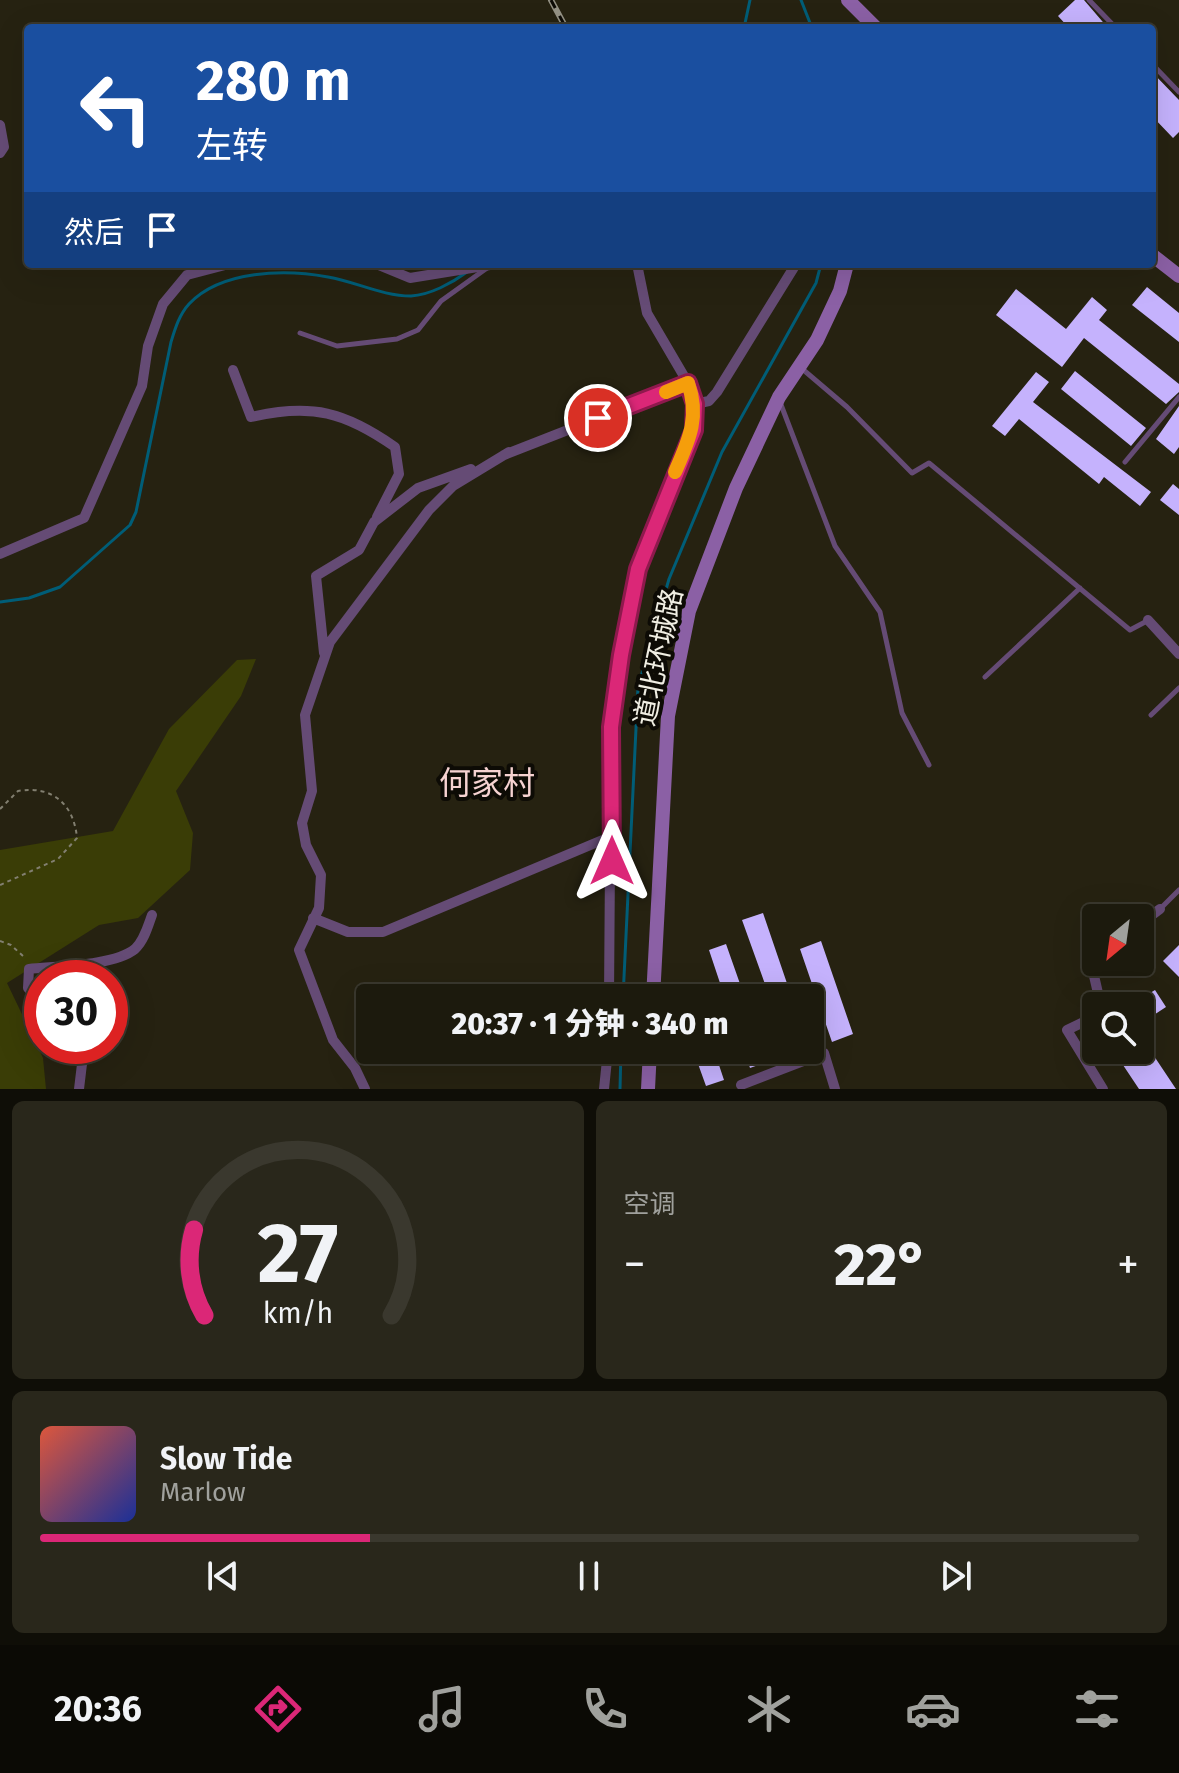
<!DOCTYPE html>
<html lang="zh">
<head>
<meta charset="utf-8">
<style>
  body { margin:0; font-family:"Fira Sans","Noto Sans SC",sans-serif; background:#29271b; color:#f1f3f6; height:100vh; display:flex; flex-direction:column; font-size:30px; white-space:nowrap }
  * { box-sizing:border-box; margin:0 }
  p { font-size:26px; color:#a0a19d }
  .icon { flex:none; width:44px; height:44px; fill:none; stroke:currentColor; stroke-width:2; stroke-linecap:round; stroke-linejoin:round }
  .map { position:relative; height:1089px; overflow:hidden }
  .sheet { display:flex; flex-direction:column; gap:12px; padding:12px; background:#0f0e07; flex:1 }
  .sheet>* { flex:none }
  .hud { position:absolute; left:24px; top:24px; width:1132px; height:244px; border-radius:8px; box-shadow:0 8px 32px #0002,0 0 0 2px #3a382e; background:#1a4fa0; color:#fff; overflow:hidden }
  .needle { width:52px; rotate:209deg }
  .buttons { position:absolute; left:1082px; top:904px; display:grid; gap:16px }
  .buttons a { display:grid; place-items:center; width:72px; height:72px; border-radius:8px; background:#1c1a0d; box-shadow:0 8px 32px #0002,0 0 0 2px #3a382e; font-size:40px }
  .speed { position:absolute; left:24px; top:960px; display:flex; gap:16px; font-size:40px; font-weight:700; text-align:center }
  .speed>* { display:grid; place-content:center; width:104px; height:104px; border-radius:50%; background:#1c1a0d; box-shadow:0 8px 32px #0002,0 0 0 2px #3a382e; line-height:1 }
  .speed .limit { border:12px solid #d22; background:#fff; color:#111 }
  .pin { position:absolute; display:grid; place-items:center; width:68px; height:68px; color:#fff; margin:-34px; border:4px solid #fff; border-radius:50%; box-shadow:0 2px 8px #0007 }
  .me { position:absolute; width:88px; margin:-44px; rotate:0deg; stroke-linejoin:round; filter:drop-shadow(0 0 6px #0008) }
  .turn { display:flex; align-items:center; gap:28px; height:168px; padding:0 40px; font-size:36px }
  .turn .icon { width:104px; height:104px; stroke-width:2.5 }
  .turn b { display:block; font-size:56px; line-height:68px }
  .then { display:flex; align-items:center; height:76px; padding:0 40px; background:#0003; gap:16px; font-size:30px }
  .big { font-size:60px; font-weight:800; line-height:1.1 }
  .sheet .widget { flex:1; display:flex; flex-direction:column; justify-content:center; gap:12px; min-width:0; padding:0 28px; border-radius:12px; background:#29271b }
  .sheet .dial { align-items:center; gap:0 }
  .dial svg { height:208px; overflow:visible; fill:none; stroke:#3a382e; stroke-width:7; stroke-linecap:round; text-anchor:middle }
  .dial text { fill:#f1f3f6; stroke:none }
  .song { display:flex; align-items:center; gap:24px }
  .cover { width:96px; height:96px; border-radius:12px; background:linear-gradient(135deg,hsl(10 70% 55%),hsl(230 70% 35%)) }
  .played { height:8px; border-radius:4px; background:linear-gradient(90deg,#db2777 30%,#3a382e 30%) }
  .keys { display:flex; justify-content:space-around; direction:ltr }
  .heat { display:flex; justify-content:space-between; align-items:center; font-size:44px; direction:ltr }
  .sheet .tiles { flex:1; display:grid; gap:12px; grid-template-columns:1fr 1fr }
  .widget:last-child { grid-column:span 2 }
  .trip { position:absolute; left:356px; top:984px; width:468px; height:80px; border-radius:8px; background:#1c1a0d; box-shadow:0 8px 32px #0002,0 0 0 2px #3a382e; font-weight:800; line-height:80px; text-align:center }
  .menu { display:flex; height:128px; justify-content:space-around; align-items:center; background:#0b0a05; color:#a0a19d }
  .menu .icon { width:56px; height:56px }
  .menu .on { color:#db2777 }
  .menu b { font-size:36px; color:#f1f3f6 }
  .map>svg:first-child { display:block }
  .green { fill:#3a3d06 }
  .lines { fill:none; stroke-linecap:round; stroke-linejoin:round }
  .stream { stroke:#005d77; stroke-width:3 }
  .building { fill:#c5b2fd }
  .path { stroke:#827f70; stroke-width:2; stroke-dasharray:4 4; stroke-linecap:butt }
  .lane { stroke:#654b75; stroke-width:5 }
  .street { stroke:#654b75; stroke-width:10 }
  .secondary { stroke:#8b60a5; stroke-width:14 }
  .rail-casing { stroke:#959285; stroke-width:6 }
  .rail { stroke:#0d0b05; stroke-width:3; stroke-dasharray:9; stroke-linecap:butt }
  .route-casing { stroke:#8e194d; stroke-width:20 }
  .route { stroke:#db2777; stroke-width:14 }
  .slow { stroke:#f59e0b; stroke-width:14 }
  .labels { text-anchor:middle; stroke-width:8; stroke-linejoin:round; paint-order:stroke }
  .street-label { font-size:28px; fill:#f0eee3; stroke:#0d0b05 }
  .quarter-label { font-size:32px; fill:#f6d2d1; stroke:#0d0b05 }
</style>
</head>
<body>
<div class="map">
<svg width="1179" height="1089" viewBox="0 0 1179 1089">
  <rect width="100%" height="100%" fill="#262211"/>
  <path class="green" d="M256,659L241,696L176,791L193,833L190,870L138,918L99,925L7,983L43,1058L46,1089H0V850L113,831L169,729L237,660Z"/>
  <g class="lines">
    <path class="stream" d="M801,0L812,28
      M744,28L750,0
      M0,602L29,598L60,587L130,525L136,512L171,342C175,329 179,315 189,304C221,270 285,269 328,277C357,282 382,296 411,296C430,295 452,283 467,272
      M623,998L638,687L669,579L722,452L816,283L821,264
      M620,1089L621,1050"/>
  </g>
  <path class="building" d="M1075,0H1084L1108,28H1069L1058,16Z
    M1152,72L1179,100V132L1173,138L1152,116Z
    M1147,287L1179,313V342L1132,305Z
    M1016,289L1066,329L1092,297L1107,310L1099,320L1179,384V392L1166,404L1084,338L1062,367L996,315Z
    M1075,371L1146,428L1131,446L1061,389Z
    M1036,372L1049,382L1033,402L1151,492L1140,506L1104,477L1099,484L1019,419L1005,436L992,426Z
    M1179,406V447L1174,454L1156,439Z
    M1173,484L1179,489V515L1160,500Z
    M763,913L792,998H770L742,920Z
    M821,941L853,1034L832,1042L800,949Z
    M726,944L745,998H725L709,950Z
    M1179,945V977L1163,961Z
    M691,983L696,998H675L672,989Z
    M1155,990L1166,1007L1140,1024V999Z
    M1140,1033L1156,1059L1176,1089H1139L1113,1050H1140Z
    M693,1050H714L724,1080L706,1086Z
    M744,1050H763L767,1062L750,1068Z"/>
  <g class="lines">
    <path class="path" d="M0,809L18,791C53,785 74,805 77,838L58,859L0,885
      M0,941L11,945L24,957"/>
    <path class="lane" d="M1089,0L1116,28
      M1152,64L1179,92
      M300,333L337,346L397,339L418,330L441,301L487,268
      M800,367L847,407L912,473L929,463L1130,630L1147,621
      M780,402L835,546L880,612L902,713L929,765
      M1125,462L1179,397
      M985,677L1080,588
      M1151,715L1179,688
      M1160,909L1179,890"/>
    <path class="street" d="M0,125L4,147L0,153
      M376,264L410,278L496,264
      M233,370L251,417C312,403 345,412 395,447L399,474L377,517
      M695,404L709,401L717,392L796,264
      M504,455L688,383
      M0,554L84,518L142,386L148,346L163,304L187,275L229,264
      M1148,620L1179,654
      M324,653L316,576L359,550L374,522L418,488L471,469
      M313,918L348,932H383L612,836
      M1140,924L1160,909
      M1096,947L1088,950L1101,1006
      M609,998L611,727L621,655L638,569L694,430L695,404L688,383L647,313L637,264
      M42,1001L28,988L29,969C57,966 114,966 135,949C144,941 148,926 152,915
      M1096,1016L1067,1030L1103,1089
      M71,1046L82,1064L79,1089
      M741,1085L824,1053L835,1089
      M365,1089L355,1068L333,1040L299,950L319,908L321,875L306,845L302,823L312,791L305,715L330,642L429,510L453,486L509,452
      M604,1089L608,1050"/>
    <path class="secondary" d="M848,0L876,28
      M1152,255L1179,276
      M653,998L668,716L689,611L736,488L779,397L817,340L840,291L847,264
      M648,1089L650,1050"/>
    <g class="rail-casing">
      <path id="rail" d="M551,0L566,28"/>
    </g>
    <use href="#rail" class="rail"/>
  </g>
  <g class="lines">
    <g class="route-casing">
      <path id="route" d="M598,418L688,383L695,404L694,430L638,569L621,655L611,727L612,861"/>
    </g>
    <use href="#route" class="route"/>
    <path class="slow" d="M666,392L688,383C700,417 689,440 675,472"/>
  </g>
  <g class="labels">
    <g class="street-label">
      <text transform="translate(658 657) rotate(-78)" y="10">道北环城路</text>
    </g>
    <g class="quarter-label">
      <text x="487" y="794">何家村</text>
    </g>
  </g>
</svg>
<div class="buttons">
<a><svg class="needle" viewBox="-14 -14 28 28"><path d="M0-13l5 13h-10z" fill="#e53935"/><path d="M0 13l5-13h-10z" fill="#a0a19d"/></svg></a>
<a><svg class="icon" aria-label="search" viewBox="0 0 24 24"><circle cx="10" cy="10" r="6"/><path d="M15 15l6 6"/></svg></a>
</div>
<div class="speed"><div class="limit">30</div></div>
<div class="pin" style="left:598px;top:418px;background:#d93025"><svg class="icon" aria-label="arrive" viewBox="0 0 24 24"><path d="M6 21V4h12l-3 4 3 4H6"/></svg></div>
<svg class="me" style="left:612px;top:861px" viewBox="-20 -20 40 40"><path d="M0-17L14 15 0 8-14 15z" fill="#db2777" stroke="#fff" stroke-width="4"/></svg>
<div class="trip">20:37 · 1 分钟 · 340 m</div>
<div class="hud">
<div class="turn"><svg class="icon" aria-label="left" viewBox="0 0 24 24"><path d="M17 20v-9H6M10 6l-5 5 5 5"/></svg><div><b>280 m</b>左转</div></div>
<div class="then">然后<svg class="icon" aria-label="arrive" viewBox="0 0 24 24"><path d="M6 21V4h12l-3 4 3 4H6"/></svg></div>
</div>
</div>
<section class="sheet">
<div class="tiles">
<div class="widget dial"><svg viewBox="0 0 100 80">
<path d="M14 69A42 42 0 1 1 86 69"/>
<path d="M14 69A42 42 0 0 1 10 36" stroke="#db2777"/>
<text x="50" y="56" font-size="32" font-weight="700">27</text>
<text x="50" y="72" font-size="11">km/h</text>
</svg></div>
<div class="widget"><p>空调</p>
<div class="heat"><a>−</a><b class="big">22°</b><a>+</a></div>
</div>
<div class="widget">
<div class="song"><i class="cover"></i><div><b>Slow Tide</b><p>Marlow</p></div></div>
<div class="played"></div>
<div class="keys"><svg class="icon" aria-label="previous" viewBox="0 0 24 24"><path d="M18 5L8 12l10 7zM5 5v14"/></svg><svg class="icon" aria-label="pause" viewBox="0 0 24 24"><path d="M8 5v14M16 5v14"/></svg><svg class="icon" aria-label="next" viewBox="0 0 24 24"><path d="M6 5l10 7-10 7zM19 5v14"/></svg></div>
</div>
</div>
</section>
<nav class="menu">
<b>20:36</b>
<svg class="icon on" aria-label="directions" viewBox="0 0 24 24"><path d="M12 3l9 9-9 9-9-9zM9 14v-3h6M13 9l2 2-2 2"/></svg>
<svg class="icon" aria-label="music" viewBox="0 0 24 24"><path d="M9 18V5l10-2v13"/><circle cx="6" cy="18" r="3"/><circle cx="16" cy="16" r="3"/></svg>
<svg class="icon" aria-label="phone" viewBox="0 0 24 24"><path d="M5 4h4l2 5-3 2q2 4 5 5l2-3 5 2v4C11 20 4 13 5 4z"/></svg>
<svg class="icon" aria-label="climate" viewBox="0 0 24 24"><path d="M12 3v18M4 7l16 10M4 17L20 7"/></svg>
<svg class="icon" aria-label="car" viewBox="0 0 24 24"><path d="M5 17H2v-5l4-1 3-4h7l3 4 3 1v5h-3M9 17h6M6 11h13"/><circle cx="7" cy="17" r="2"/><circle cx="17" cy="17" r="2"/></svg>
<svg class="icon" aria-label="filters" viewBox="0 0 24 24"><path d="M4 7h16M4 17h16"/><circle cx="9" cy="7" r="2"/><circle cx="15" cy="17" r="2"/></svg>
</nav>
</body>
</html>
